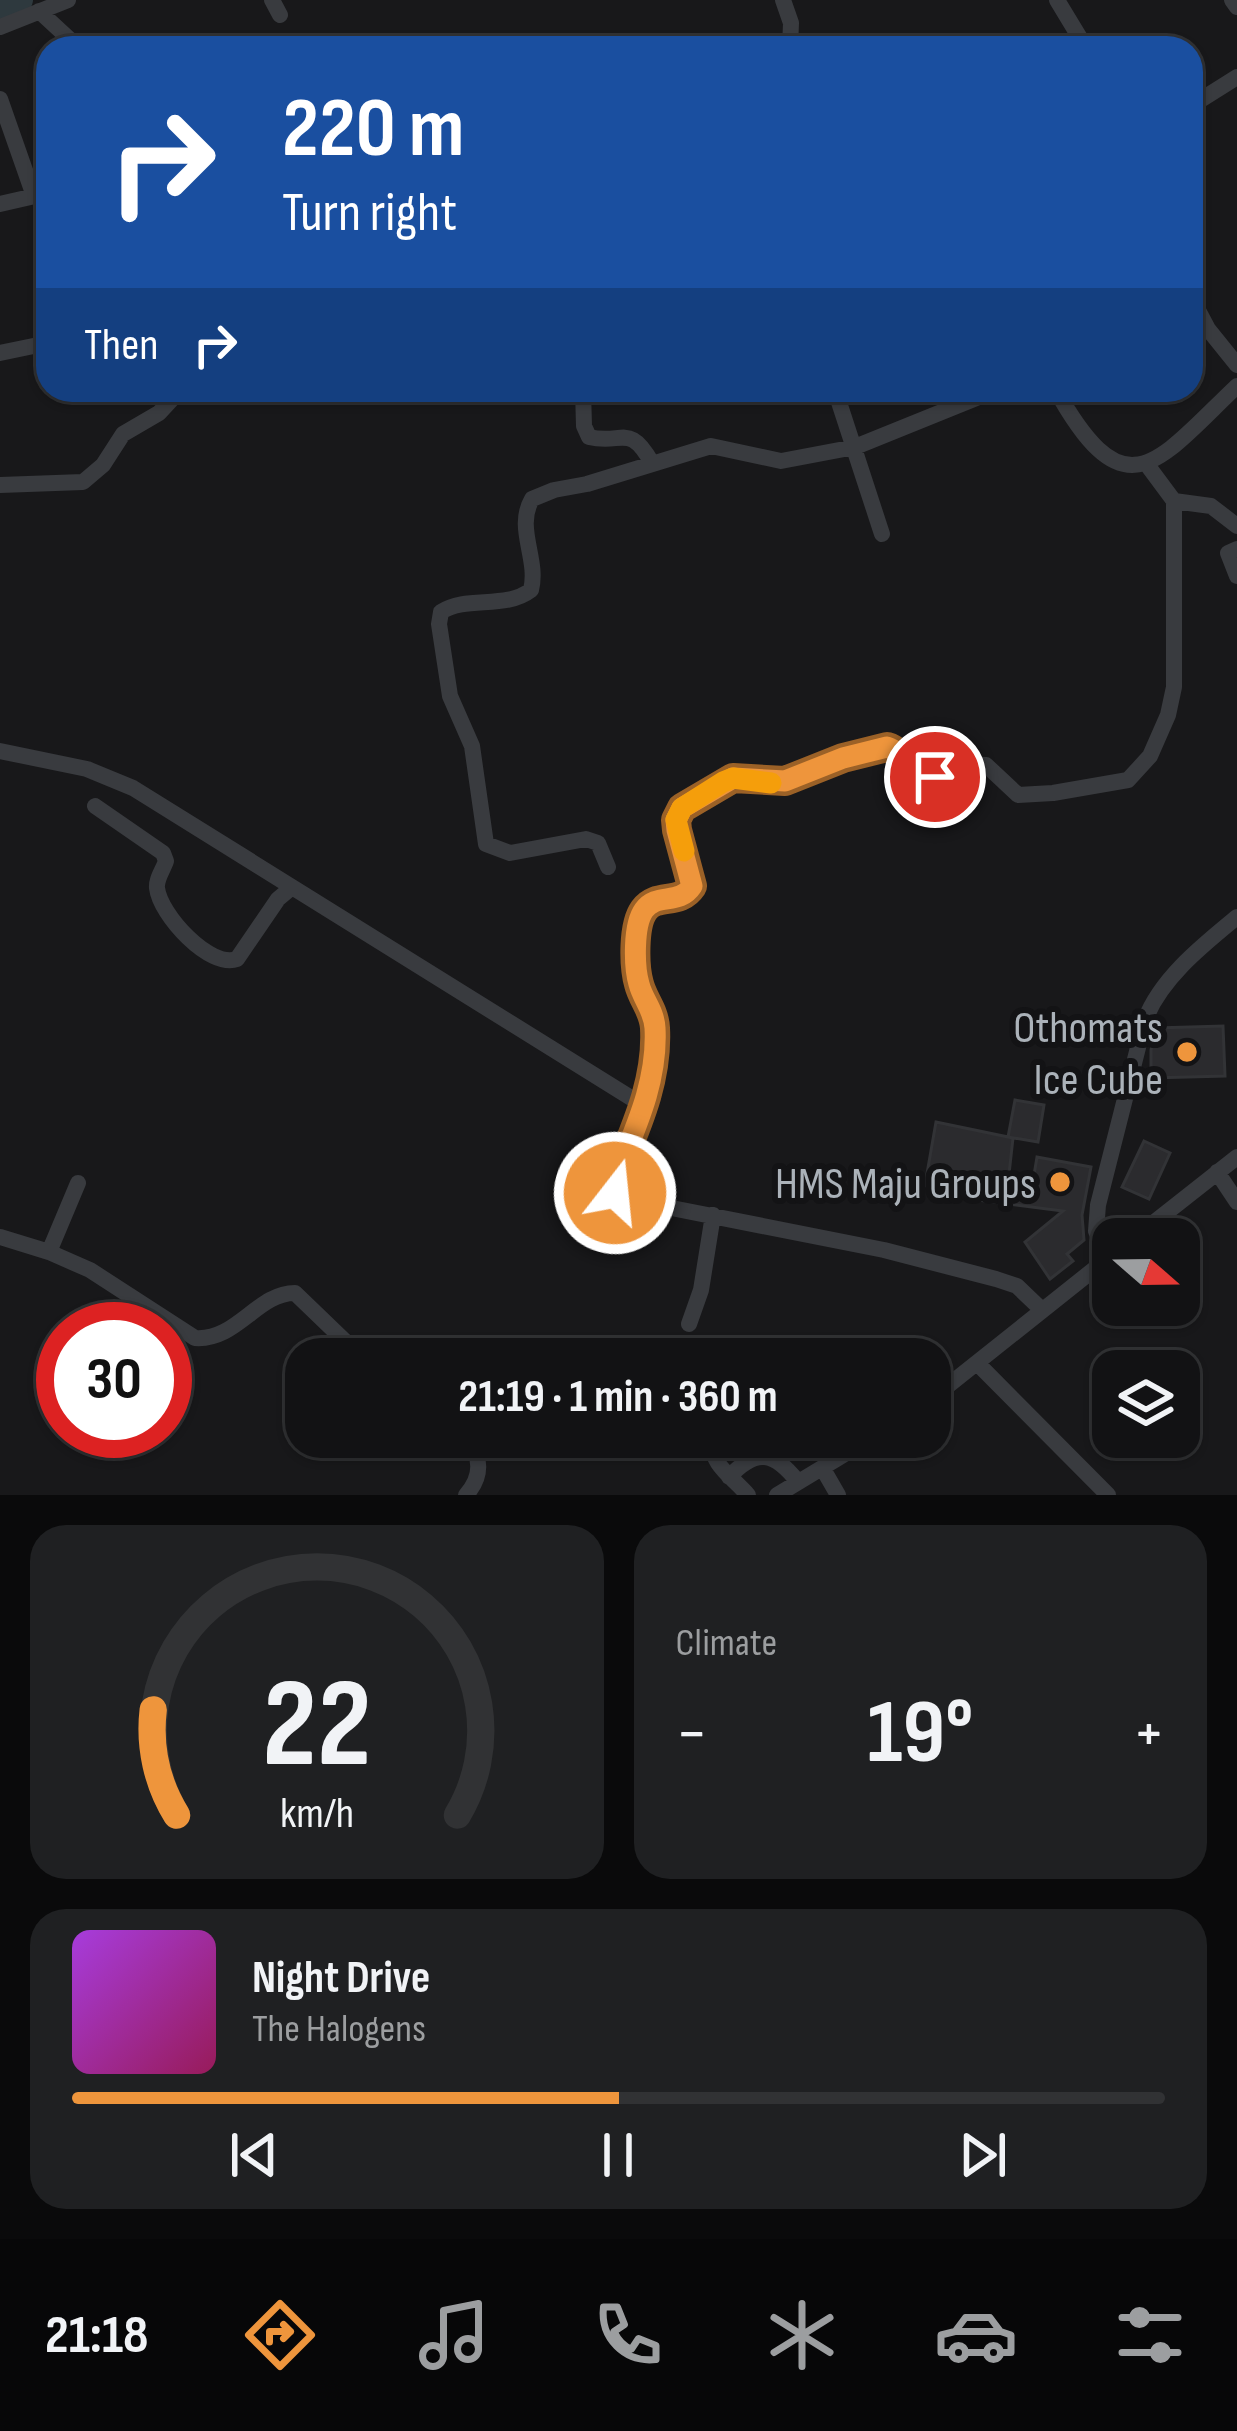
<!DOCTYPE html>
<html lang="en">
<head>
<meta charset="utf-8">
<style>
  body { margin:0; font-family:"Sofia Sans Condensed",sans-serif; background:#1f2022; color:#f1f3f6; height:100vh; display:flex; flex-direction:column; font-size:45px; white-space:nowrap }
  * { box-sizing:border-box; margin:0 }
  p { font-size:39px; color:#9c9ea0 }
  .icon { flex:none; width:66px; height:66px; fill:none; stroke:currentColor; stroke-width:2; stroke-linecap:round; stroke-linejoin:round }
  .map { position:relative; height:1495px; overflow:hidden }
  .side { display:flex; flex-direction:column; gap:30px; padding:30px; background:#0a0a0b; flex:1 }
  .side>* { flex:none }
  .banner { position:absolute; left:36px; top:36px; width:1167px; height:366px; border-radius:36px; box-shadow:0 3px 9px #0004,0 0 0 3px #313234; background:#1a4fa0; color:#fff; overflow:hidden }
  .needle { width:78px; rotate:110deg }
  .controls { position:absolute; left:1092px; top:1218px; display:grid; gap:24px }
  .controls a { display:grid; place-items:center; width:108px; height:108px; border-radius:24px; background:#121214; box-shadow:0 3px 9px #0004,0 0 0 3px #313234; font-size:60px }
  .speed { position:absolute; left:36px; top:1302px; display:flex; gap:24px; font-size:60px; font-weight:700; text-align:center }
  .speed>* { display:grid; place-content:center; width:156px; height:156px; border-radius:50%; background:#121214; box-shadow:0 3px 9px #0004,0 0 0 3px #313234; line-height:1 }
  .speed .limit { border:18px solid #d22; background:#fff; color:#111 }
  .pin { position:absolute; display:grid; place-items:center; width:102px; height:102px; color:#fff; margin:-51px; border:6px solid #fff; border-radius:50%; box-shadow:0 3px 12px #0007 }
  .me { position:absolute; width:132px; margin:-66px; rotate:16deg; stroke-linejoin:round; filter:drop-shadow(0 0 9px #0008) }
  .turn { display:flex; align-items:center; gap:42px; height:252px; padding:0 48px; font-size:54px }
  .turn .icon { width:156px; height:156px; stroke-width:2.5 }
  .turn b { display:block; font-size:84px; line-height:102px }
  .then { display:flex; align-items:center; height:114px; padding:0 48px; background:#0003; gap:24px; font-size:45px }
  .big { font-size:90px; font-weight:700; line-height:1.1 }
  .side .tile { flex:1; display:flex; flex-direction:column; justify-content:center; gap:18px; min-width:0; padding:0 42px; border-radius:36px; background:#1f2022 }
  .side .dial { align-items:center; gap:0 }
  .dial svg { height:312px; overflow:visible; fill:none; stroke:#313234; stroke-width:7; stroke-linecap:round; text-anchor:middle }
  .dial text { fill:#f1f3f6; stroke:none }
  .song { display:flex; align-items:center; gap:36px }
  .cover { width:144px; height:144px; border-radius:18px; background:linear-gradient(135deg,hsl(280 70% 55%),hsl(330 70% 35%)) }
  .played { height:12px; border-radius:6px; background:linear-gradient(90deg,#ee953c 50%,#313234 50%) }
  .keys { display:flex; justify-content:space-around; direction:ltr }
  .heat { display:flex; justify-content:space-between; align-items:center; font-size:66px; direction:ltr }
  .side .tiles { flex:1; display:grid; gap:30px; grid-template-columns:1fr 1fr }
  .tile:last-child { grid-column:span 2 }
  .trip { position:absolute; left:285px; top:1338px; width:666px; height:120px; border-radius:36px; background:#121214; box-shadow:0 3px 9px #0004,0 0 0 3px #313234; font-weight:700; line-height:120px; text-align:center }
  .menu { display:flex; height:192px; justify-content:space-around; align-items:center; background:#070708; color:#9c9ea0 }
  .menu .icon { width:84px; height:84px }
  .menu .selected { color:#ee953c }
  .menu b { font-size:54px; color:#f1f3f6 }
  .map>svg:first-child { display:block }
  .lines { fill:none; stroke-linecap:round; stroke-linejoin:round }
  .river { stroke:#2e393e; stroke-width:24 }
  .building { fill:#2b2b2e; stroke:#323336; stroke-width:3 }
  .minor { stroke:#393b3f; stroke-width:16 }
  .route-casing { stroke:#9b6127; stroke-width:30 }
  .route { stroke:#ee953c; stroke-width:21 }
  .slow { stroke:#f59e0b; stroke-width:21 }
  .poi-dot { fill:#ee953c; stroke:#131315; stroke-width:4.5 }
  .labels { text-anchor:middle; stroke-width:12; stroke-linejoin:round; paint-order:stroke }
  .poi-label { font-size:45px; fill:#abb2b9; stroke:#131315; text-anchor:end }
</style>
</head>
<body>
<div class="map">
<svg width="1237" height="1495" viewBox="0 0 1237 1495">
  <rect width="100%" height="100%" fill="#18181a"/>
  <g class="lines">
    <path class="river" d="M0,8L21,0"/>
  </g>
  <path class="building" d="M1223,1026L1225,1076L1151,1078V1050L1156,1028Z
    M1015,1100L1044,1105L1038,1142L1008,1137Z
    M936,1122L1013,1138L1008,1183L1032,1187L1037,1157L1091,1167L1082,1215L1084,1240L1067,1254L1073,1261L1050,1279L1025,1242L1063,1211L939,1195L925,1185Z
    M1144,1141L1170,1153L1149,1199L1122,1187Z"/>
  <g class="lines">
    <path class="minor" d="M272,0L280,15
      M783,0L791,23L790,48
      M1057,0L1086,48
      M1232,0L1237,7
      M39,11L79,48
      M0,27L68,0
      M0,99L34,196
      M1191,106L1237,77
      M0,204L48,193
      M1191,297L1208,329L1237,365
      M0,353L48,343
      M583,390L584,426L589,437C623,445 629,422 652,463
      M835,390L882,534
      M1056,390C1126,516 1158,461 1237,386
      M0,485L83,482L103,465L123,434L159,413L172,399
      M1174,501L1211,506L1237,526
      M1237,549L1228,553L1237,576
      M0,751L87,769L133,788L644,1106L613,1181L615,1193L626,1199L884,1250L996,1279L1017,1286L1042,1310
      M95,806L163,853L166,861C163,870 156,879 157,888C160,915 210,969 237,959L278,899L291,888
      M608,867L598,843L586,839L510,853L486,844L472,746L450,696L439,624L441,612C467,595 505,610 531,590C539,559 515,528 532,499L554,490L587,484L711,446L781,461L855,447L996,390
      M644,1106C653,1079 658,1050 654,1021C652,1008 644,999 640,986C634,969 633,927 644,911C656,893 679,905 692,886L676,820C685,802 717,779 738,778C755,778 769,785 786,780C821,771 851,754 887,747C907,752 909,773 928,779L963,764L986,765L1018,795L1053,793L1128,780L1150,756L1168,715L1174,687V501L1148,466
      M1217,1172L1237,1202
      M0,1237L49,1252L78,1183
      M1133,1239L1237,1157
      M49,1252L90,1270L195,1338C237,1341 257,1293 295,1293L349,1345L388,1359
      M1107,1260L1096,1231L1098,1205L1145,1020C1161,978 1203,945 1237,917
      M689,1324L701,1290L713,1215
      M978,1364L1108,1495
      M930,1400L1112,1255
      M710,1437C711,1465 730,1475 748,1495
      M823,1469L838,1495
      M729,1477C756,1448 774,1451 798,1482
      M466,1495C483,1476 481,1458 468,1437
      M777,1495L873,1437"/>
  </g>
  <g class="lines">
    <g class="route-casing">
      <path id="route" d="M615,1193L614,1181C634,1131 658,1083 655,1028C654,1010 643,1000 639,984C634,967 633,925 644,910C657,892 679,906 692,886L677,830L676,820L682,808L733,778L785,781L843,758L887,747C908,753 911,784 935,777"/>
    </g>
    <use href="#route" class="route"/>
    <path class="slow" d="M684,851L676,820L682,808L723,782L733,778L771,783"/>
  </g>
  <g class="poi-dot">
    <circle cx="1187" cy="1052" r="12"/>
    <circle cx="1060" cy="1182" r="12"/>
  </g>
  <g class="labels">
    <g class="poi-label">
      <text x="1163" y="1042">Othomats<tspan x="1163" dy="52">Ice Cube</tspan></text>
      <text x="1036" y="1198">HMS Maju Groups</text>
    </g>
  </g>
</svg>
<div class="controls">
<a><svg class="needle" viewBox="-14 -14 28 28"><path d="M0-13l5 13h-10z" fill="#e53935"/><path d="M0 13l5-13h-10z" fill="#9c9ea0"/></svg></a>
<a><svg class="icon" aria-label="layers" viewBox="0 0 24 24"><path d="M12 4l9 5-9 5-9-5zM3 14l9 5 9-5"/></svg></a>
</div>
<div class="speed"><div class="limit">30</div></div>
<div class="pin" style="left:935px;top:777px;background:#d93025"><svg class="icon" aria-label="arrive" viewBox="0 0 24 24"><path d="M6 21V4h12l-3 4 3 4H6"/></svg></div>
<svg class="me" style="left:615px;top:1193px" viewBox="-20 -20 40 40"><circle r="17" fill="#ee953c" stroke="#fff" stroke-width="3"/><path d="M0-11L8 9 0 5-8 9z" fill="#fff"/></svg>
<div class="trip">21:19 · 1 min · 360 m</div>
<div class="banner">
<div class="turn"><svg class="icon" aria-label="right" viewBox="0 0 24 24"><path d="M7 20v-9h11M14 6l5 5-5 5"/></svg><div><b>220 m</b>Turn right</div></div>
<div class="then">Then<svg class="icon" aria-label="right" viewBox="0 0 24 24"><path d="M7 20v-9h11M14 6l5 5-5 5"/></svg></div>
</div>
</div>
<section class="side">
<div class="tiles">
<div class="tile dial"><svg viewBox="0 0 100 80">
<path d="M14 69A42 42 0 1 1 86 69"/>
<path d="M14 69A42 42 0 0 1 8 42" stroke="#ee953c"/>
<text x="50" y="56" font-size="32" font-weight="700">22</text>
<text x="50" y="72" font-size="11">km/h</text>
</svg></div>
<div class="tile"><p>Climate</p>
<div class="heat"><a>−</a><b class="big">19°</b><a>+</a></div>
</div>
<div class="tile">
<div class="song"><i class="cover"></i><div><b>Night Drive</b><p>The Halogens</p></div></div>
<div class="played"></div>
<div class="keys"><svg class="icon" aria-label="previous" viewBox="0 0 24 24"><path d="M18 5L8 12l10 7zM5 5v14"/></svg><svg class="icon" aria-label="pause" viewBox="0 0 24 24"><path d="M8 5v14M16 5v14"/></svg><svg class="icon" aria-label="next" viewBox="0 0 24 24"><path d="M6 5l10 7-10 7zM19 5v14"/></svg></div>
</div>
</div>
</section>
<nav class="menu">
<b>21:18</b>
<svg class="icon selected" aria-label="directions" viewBox="0 0 24 24"><path d="M12 3l9 9-9 9-9-9zM9 14v-3h6M13 9l2 2-2 2"/></svg>
<svg class="icon" aria-label="music" viewBox="0 0 24 24"><path d="M9 18V5l10-2v13"/><circle cx="6" cy="18" r="3"/><circle cx="16" cy="16" r="3"/></svg>
<svg class="icon" aria-label="phone" viewBox="0 0 24 24"><path d="M5 4h4l2 5-3 2q2 4 5 5l2-3 5 2v4C11 20 4 13 5 4z"/></svg>
<svg class="icon" aria-label="climate" viewBox="0 0 24 24"><path d="M12 3v18M4 7l16 10M4 17L20 7"/></svg>
<svg class="icon" aria-label="car" viewBox="0 0 24 24"><path d="M5 17H2v-5l4-1 3-4h7l3 4 3 1v5h-3M9 17h6M6 11h13"/><circle cx="7" cy="17" r="2"/><circle cx="17" cy="17" r="2"/></svg>
<svg class="icon" aria-label="filters" viewBox="0 0 24 24"><path d="M4 7h16M4 17h16"/><circle cx="9" cy="7" r="2"/><circle cx="15" cy="17" r="2"/></svg>
</nav>
</body>
</html>
